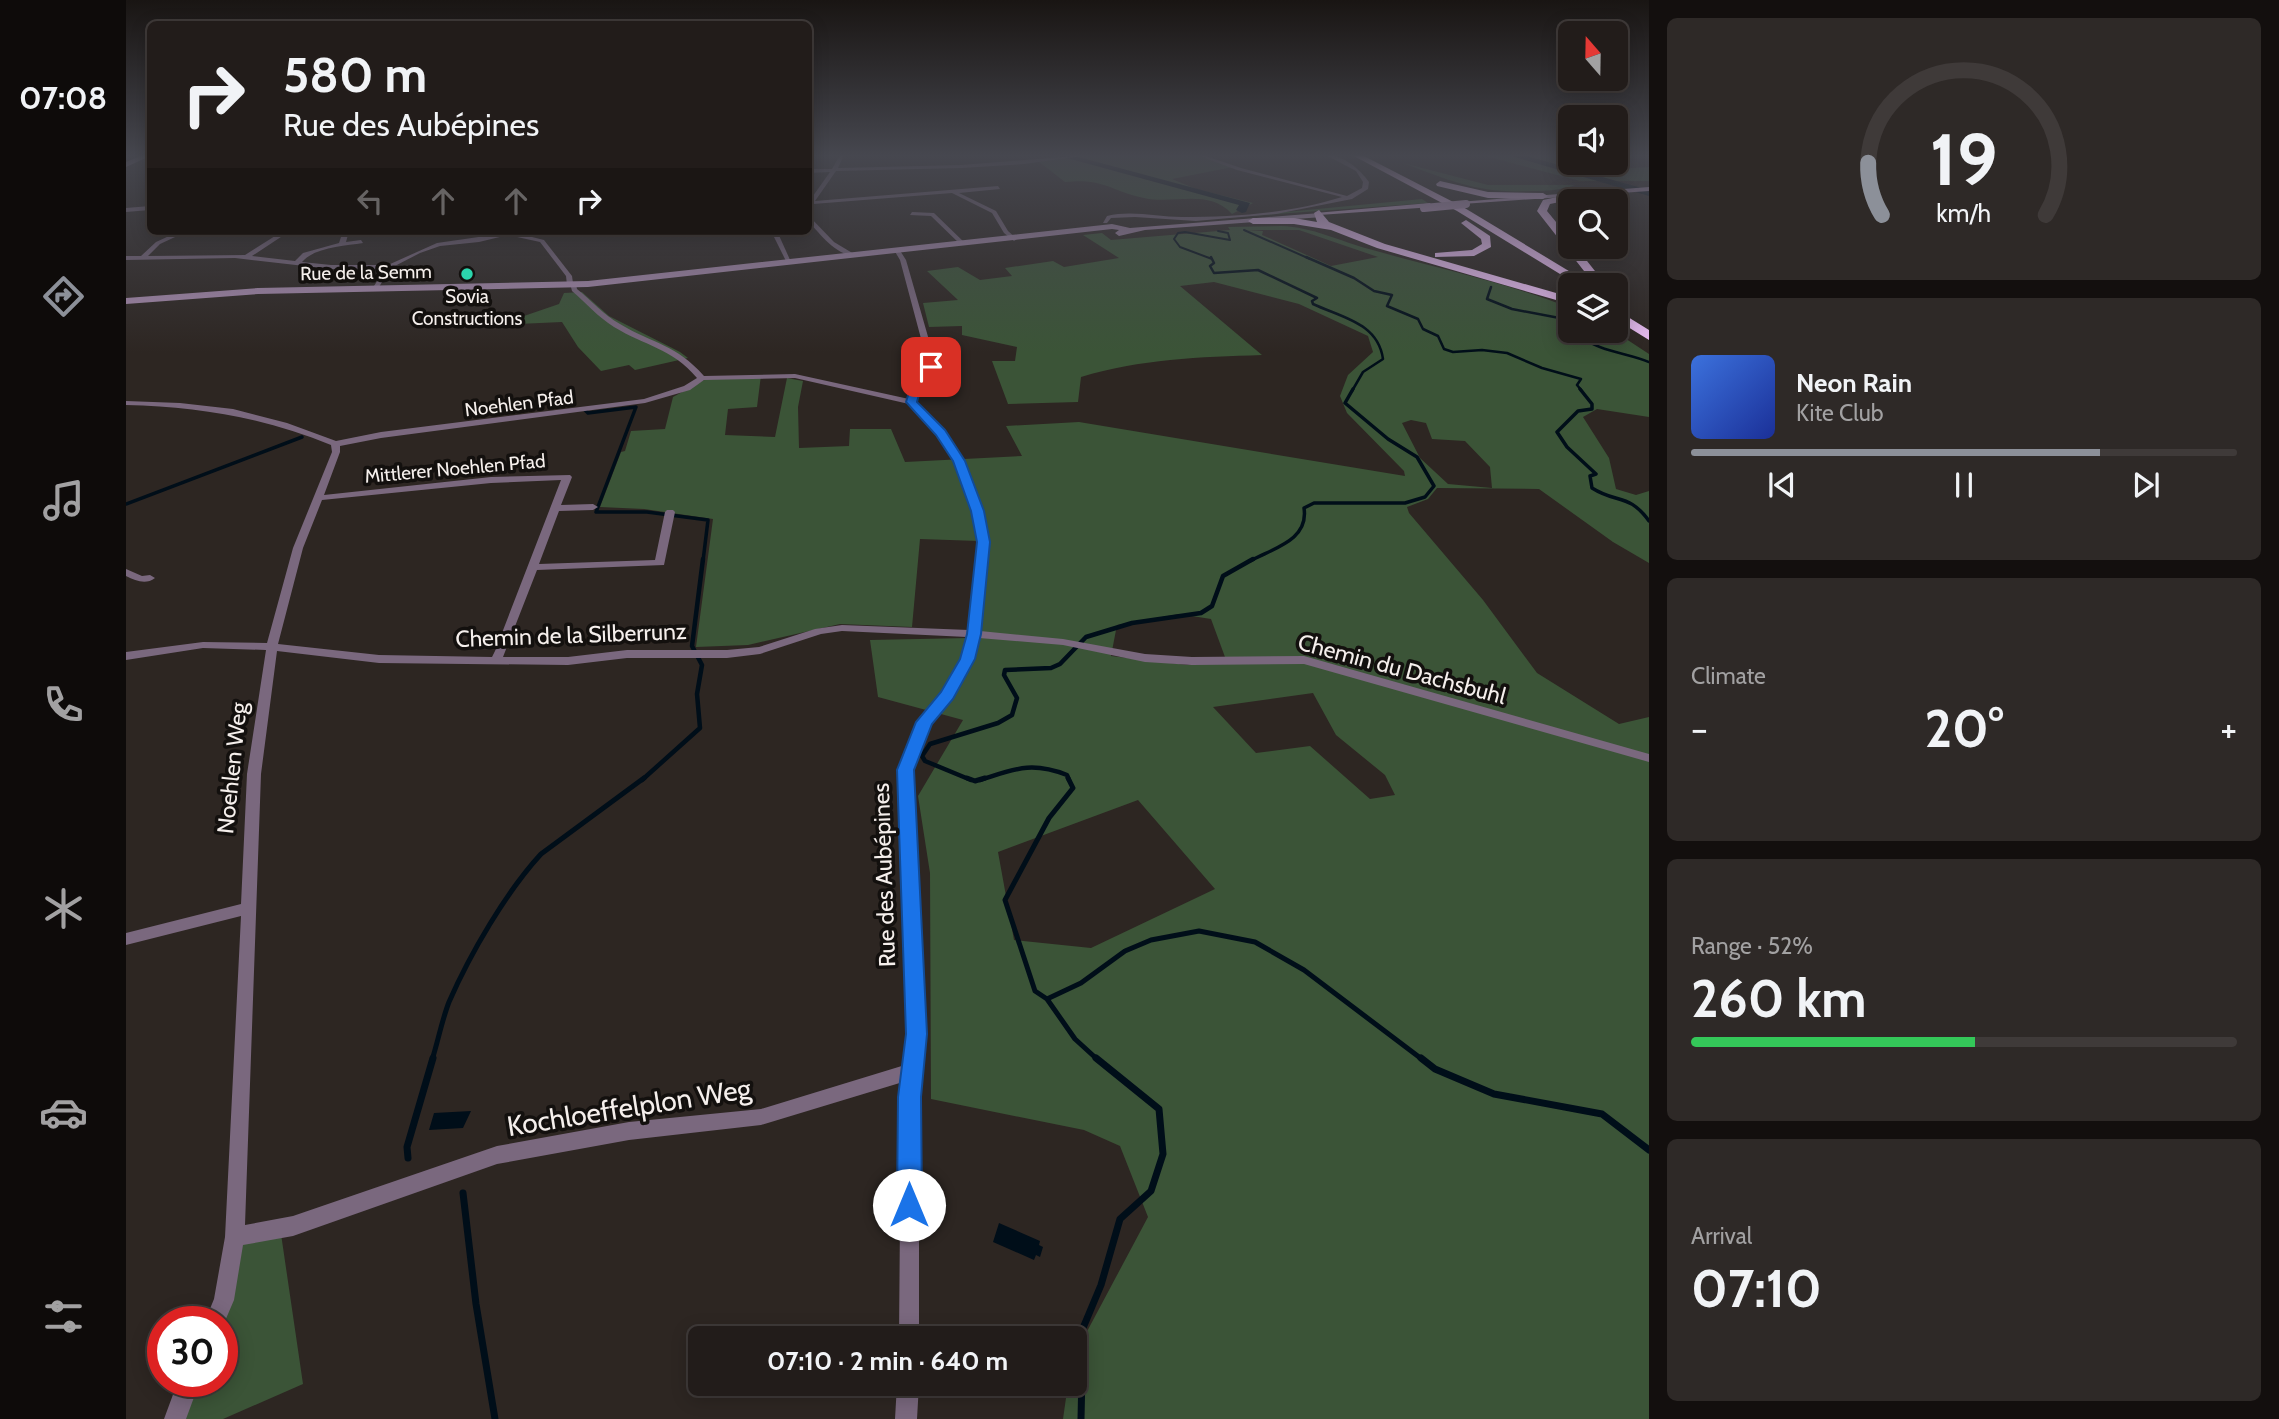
<!DOCTYPE html>
<html lang="en">
<head>
<meta charset="utf-8">
<style>
  body { margin:0; font-family:Cabin,sans-serif; background:#2e2927; color:#f1f3f6; height:100vh; display:flex; flex-direction:column; font-size:26px; white-space:nowrap }
  * { box-sizing:border-box; margin:0 }
  p { font-size:23px; color:#a2a1a2 }
  .icon { flex:none; width:38px; height:38px; fill:none; stroke:currentColor; stroke-width:2; stroke-linecap:round; stroke-linejoin:round }
  .map { position:relative; flex:1; overflow:hidden }
  .sheet { display:flex; flex-direction:column; gap:18px; padding:18px; background:#130f0e; width:630px }
  .sheet>* { flex:none }
  .guide { position:absolute; left:21px; top:21px; width:665px; height:214px; border-radius:10px; box-shadow:0 4px 18px #0003,0 0 0 2px #3f3a39; background:#221c1a; color:#f1f3f6; overflow:hidden }
  .needle { width:46px; rotate:340deg }
  .controls { position:absolute; left:1432px; top:21px; display:grid; gap:14px }
  .controls a { display:grid; place-items:center; width:70px; height:70px; border-radius:10px; background:#221c1a; box-shadow:0 4px 18px #0003,0 0 0 2px #3f3a39; font-size:35px }
  .speed { position:absolute; left:21px; top:1306px; display:flex; gap:14px; font-size:35px; font-weight:700; text-align:center }
  .speed>* { display:grid; place-content:center; width:91px; height:91px; border-radius:50%; background:#221c1a; box-shadow:0 4px 18px #0003,0 0 0 2px #3f3a39; line-height:1 }
  .speed .limit { border:10px solid #d22; background:#fff; color:#111 }
  .pin { position:absolute; display:grid; place-items:center; width:60px; height:60px; color:#fff; margin:-30px; border-radius:14px; box-shadow:0 4px 10px #0006 }
  .me { position:absolute; width:77px; margin:-38px; rotate:0deg; stroke-linejoin:round; filter:drop-shadow(0 0 5px #0008) }
  .turn { display:flex; align-items:center; gap:24px; height:147px; padding:0 21px; font-size:32px }
  .turn .icon { width:91px; height:91px; stroke-width:2.5 }
  .turn b { display:block; font-size:49px; line-height:60px }
  .lanes { display:flex; align-items:center; height:66px; padding:0 21px; background:#0003; justify-content:center; gap:35px; direction:ltr }
  .lanes .off { opacity:.35 }
  .big { font-size:52px; font-weight:700; line-height:1.1 }
  .sheet .card { flex:1; display:flex; flex-direction:column; justify-content:center; gap:10px; min-width:0; padding:0 24px; border-radius:10px; background:#2e2927 }
  .sheet .dial { align-items:center; gap:0 }
  .dial svg { height:182px; overflow:visible; fill:none; stroke:#3f3a39; stroke-width:7; stroke-linecap:round; text-anchor:middle }
  .dial text { fill:#f1f3f6; stroke:none }
  .song { display:flex; align-items:center; gap:21px }
  .cover { width:84px; height:84px; border-radius:10px; background:linear-gradient(135deg,hsl(220 70% 55%),hsl(230 70% 35%)) }
  .played { height:7px; border-radius:4px; background:linear-gradient(90deg,#8c9099 75%,#3f3a39 75%) }
  .keys { display:flex; justify-content:space-around; direction:ltr }
  .heat { display:flex; justify-content:space-between; align-items:center; font-size:38px; direction:ltr }
  .charge { height:10px; border-radius:5px; background:linear-gradient(90deg,#34c759 52%,#3f3a39 0) }
  .trip { position:absolute; left:562px; top:1326px; width:399px; height:70px; border-radius:10px; background:#221c1a; box-shadow:0 4px 18px #0003,0 0 0 2px #3f3a39; font-weight:700; line-height:70px; text-align:center }
  main { display:flex; flex:1; min-height:0 }
  .tabs { display:flex; flex-direction:column; width:126px; justify-content:space-around; align-items:center; background:#0e0b0a; color:#a2a1a2 }
  .tabs .icon { width:49px; height:49px }
  .tabs .active { color:#8c9099 }
  .tabs b { font-size:32px; color:#f1f3f6 }
  .map>svg:first-child { display:block }
  .green { fill:#3b5437; fill-rule:evenodd }
  .water { fill:#000e19 }
  .lines { fill:none; stroke-linecap:round; stroke-linejoin:round }
  .stream-far5 { stroke:#000e19; stroke-width:2 }
  .stream-far4 { stroke:#000e19; stroke-width:2.5 }
  .stream-far3 { stroke:#000e19; stroke-width:3.5 }
  .stream-far2 { stroke:#000e19; stroke-width:4.5 }
  .stream-far1 { stroke:#000e19; stroke-width:5 }
  .stream { stroke:#000e19; stroke-width:7 }
  .river { fill:#000e19; fill-rule:evenodd }
  .street { fill:#7a687e; fill-rule:evenodd }
  .secondary { fill:#a98caf; fill-rule:evenodd }
  .primary { fill:#cda7d5; fill-rule:evenodd }
  .highway { fill:#eec1f8; fill-rule:evenodd }
  .primary-bridge { stroke:#cda7d5; stroke-width:8 }
  .route { fill:#1a73e8; stroke:#114b97; stroke-width:2 }
  .poi-dot { fill:#2bd5ac; stroke:#13100e; stroke-width:2.5 }
  .labels { text-anchor:middle; stroke-width:7; stroke-linejoin:round; paint-order:stroke }
  .far-street-label { font-size:19px; fill:#f5efec; stroke:#13100e }
  .far-poi-label { font-size:19px; fill:#f5efec; stroke:#13100e }
  .street-label { font-size:23px; fill:#f5efec; stroke:#13100e }
  .near-street-label { font-size:28px; fill:#f5efec; stroke:#13100e }
</style>
</head>
<body>
<main>
<nav class="tabs">
<b>07:08</b>
<svg class="icon active" aria-label="directions" viewBox="0 0 24 24"><path d="M12 3l9 9-9 9-9-9zM9 14v-3h6M13 9l2 2-2 2"/></svg>
<svg class="icon" aria-label="music" viewBox="0 0 24 24"><path d="M9 18V5l10-2v13"/><circle cx="6" cy="18" r="3"/><circle cx="16" cy="16" r="3"/></svg>
<svg class="icon" aria-label="phone" viewBox="0 0 24 24"><path d="M5 4h4l2 5-3 2q2 4 5 5l2-3 5 2v4C11 20 4 13 5 4z"/></svg>
<svg class="icon" aria-label="climate" viewBox="0 0 24 24"><path d="M12 3v18M4 7l16 10M4 17L20 7"/></svg>
<svg class="icon" aria-label="car" viewBox="0 0 24 24"><path d="M5 17H2v-5l4-1 3-4h7l3 4 3 1v5h-3M9 17h6M6 11h13"/><circle cx="7" cy="17" r="2"/><circle cx="17" cy="17" r="2"/></svg>
<svg class="icon" aria-label="filters" viewBox="0 0 24 24"><path d="M4 7h16M4 17h16"/><circle cx="9" cy="7" r="2"/><circle cx="15" cy="17" r="2"/></svg>
</nav>
<div class="map">
<svg width="1523" height="1419" viewBox="0 0 1523 1419">
  <rect width="100%" height="100%" fill="#2d2622"/>
  <path class="green" d="M925,155H1070L1107,167L1046,179L1070,189L1127,203L1106,214C1082,188 1048,205 1018,198C984,191 979,178 939,182L912,161L927,158Z
    M1356,155H1418L1473,170L1523,167V181H1454Z
    M1277,163L1362,185H1449C1436,190 1421,191 1406,191C1353,194 1325,181 1277,163Z
    M1296,199L1302,203L1098,218Z
    M1155,226C1187,227 1213,241 1243,249C1310,268 1379,282 1444,308V331H1488L1523,354V417L1471,409L1457,417L1483,458L1490,489L1510,495L1523,491V563L1487,542L1413,489L1311,488L1302,499L1281,507L1283,513L1357,600L1411,673L1493,724L1523,717V1419H937L942,1384H948L949,1354L1022,1217L994,1146L958,1130L805,1099L804,873L792,796L837,720L752,697L744,640L842,638L853,541L794,539L786,627L714,624L622,645L570,647L587,519L518,509L474,507L495,452L499,451L505,431L539,429L547,397L580,379L635,375L631,407L602,409L599,435L649,437L661,378L677,381L672,407L673,448L723,446L724,429H765L779,462L896,456L880,426L953,422L1279,476L1278,471L1221,413L1214,396L1222,375L1247,352L1242,336L1173,304L1088,282L1054,286L1136,355C1074,357 1014,359 955,377L952,402L882,404L866,361H889L891,347L836,335V326L803,327L797,303L832,300L801,271L832,267L854,280L886,276L879,268L927,261L938,267L993,258L957,235L976,233L985,240L1104,230L1102,227ZM1120,230H1173L1252,257L1205,266L1143,238L1136,235L1137,231ZM1285,420L1300,423L1306,439L1339,441L1364,467L1366,488L1322,484L1294,458L1276,423ZM1053,614L1085,619L1099,657L1061,665L985,656L991,625ZM1187,693L1210,735L1259,775L1269,795L1244,799L1184,746L1130,753L1087,707ZM1012,800L1089,889L965,948L888,940L872,852Z
    M456,292L483,316L554,352L562,358L509,370L503,365L475,371L452,347L436,322L392,324L398,316L433,304L438,293Z
    M154,1227L177,1384L97,1419H45L58,1381H96L94,1321L104,1306L116,1234Z"/>
  <path class="water" d="M345,1111L337,1128L303,1130L308,1113Z
    M873,1223L914,1241L913,1245L917,1247L914,1257L910,1255L908,1260L867,1242Z"/>
  <g class="lines">
    <path class="stream-far5" d="M1118,230L1184,259
      M1086,259L1054,247L1048,239L1052,233L1059,232L1104,240L1102,233L1092,231"/>
    <path class="stream-far4" d="M1085,257L1088,263L1084,266L1088,273L1132,270L1191,298L1186,301L1187,304C1217,318 1252,323 1257,359L1237,372L1226,391
      M1180,257L1228,278L1248,291L1266,295L1261,306L1292,319L1297,329L1312,336L1318,349L1327,352L1356,350L1381,353L1416,368L1455,379L1451,385L1456,391
      M1365,287L1361,299L1386,309L1444,320
      M1467,331L1457,337C1471,351 1502,353 1523,362"/>
    <path class="stream-far3" d="M1454,389L1466,404V409L1452,411L1431,432L1441,447L1470,474L1464,476L1466,488C1491,504 1503,493 1523,521
      M458,409L462,413L510,407L470,512H521L582,520L577,561
      M0,504L176,437
      M1124,561C1148,548 1183,540 1178,508L1188,503H1279L1299,497L1308,486L1291,457L1262,439L1219,403L1227,389"/>
    <path class="stream-far2" d="M516,780L574,728L571,694L576,665L566,646L577,559
      M845,780L799,761L796,756L804,744L872,723L886,715L891,698L878,675L879,670L925,668L934,664L960,637L1006,623L1075,613L1086,606L1097,576L1127,559
      M854,780C889,769 905,761 941,775L943,780"/>
    <path class="stream-far1" d="M841,778L849,781L859,778
      M942,778L947,788L923,818L879,900L909,991L921,999L955,983L999,951L1025,940L1073,931L1129,942L1178,970L1297,1060
      M921,999L949,1039L972,1060
      M306,1060C312,1041 316,1020 323,1002C344,954 380,892 415,854L518,778"/>
    <path class="stream" d="M1295,1058L1309,1069L1368,1094L1476,1114L1523,1150
      M282,1158L281,1147L307,1058
      M337,1193L350,1304L369,1419
      M955,1419L957,1328L975,1285L994,1219L1025,1191L1037,1154L1033,1109L970,1058"/>
    <path class="river" d="M930,155H945L1124,203L1120,212L1116,213L1110,210L1113,205Z
      M1382,155H1397L1523,190V196Z"/>
    <path class="street" d="M714,155H718L712,168L835,165L962,155L898,164L835,168L710,171L689,201L872,186L874,189L833,193L870,211L882,231L891,239L888,241L878,233L866,213L826,193L687,204L682,210V203L704,172L682,173V169H706Z
      M1071,155H1077L1115,168L1221,196L1236,188L1237,182L1230,171L1200,155C1216,154 1234,169 1243,182L1242,189L1226,199L1150,214L1070,221L1009,217L985,218L981,223H977L981,216C1006,210 1031,217 1056,217C1109,217 1165,213 1216,197L1111,170Z
      M24,206V210L0,212V208Z
      M786,212L808,213L840,244L835,245L805,216L784,215Z
      M682,215L708,242L728,254V256C709,254 695,235 682,221Z
      M54,231H62L34,244L22,256L119,255L157,231H164L126,256L169,261L177,253L213,243L217,231H223L220,242L235,240L237,243C218,246 189,247 176,262L205,265H262L311,243L394,231L390,233L418,240L446,276L447,283L450,284L451,289C466,301 478,315 494,324C527,344 550,344 578,376L669,374L783,399L789,379L801,366V361L774,260L768,250L773,249L780,260L809,361V367L797,380L790,402L818,431L837,461L857,511L862,543L854,631L937,639L1019,654L1066,657L1178,656L1523,754V762L1178,664L1066,665L1019,662L937,645L853,638L847,659L827,695L804,723L787,770L799,1034L793,1097V1339H773L775,1097L777,1082L635,1125L503,1140L371,1164L167,1236L117,1245L108,1300L96,1328V1321H79L88,1299L99,1237L115,916L0,945V933L115,904L121,774L140,650L77,648L0,660V652L77,642L141,643L167,548L206,452L205,445C138,417 72,407 0,405V401L54,403L107,409L161,423L210,441L255,432L518,399L558,386L571,378C546,348 519,346 488,327C472,317 460,303 446,291L445,287L441,285L440,276L414,242L382,235L353,242L314,246L294,253L265,268L251,290L249,291L246,289L259,269H205L109,258L0,260V256H15L30,242ZM669,378L783,404L812,434L829,461L847,511L852,543L843,630L716,625L689,629L633,647L601,650H501L442,657H377L411,570L538,565L549,512L547,510H541L539,512L529,560L413,564L433,511L467,510L472,507L467,504L435,505L446,477L444,475L365,477L198,495L214,452V446L255,438L519,403L564,390L578,380ZM435,480L369,651L366,657L253,655L152,644L177,548L196,500L365,483ZM716,631L841,637L835,659L816,693L792,722L773,770L783,1034L779,1065L635,1109L503,1122L371,1146L167,1216L119,1225L135,774L151,651L253,663L442,665L501,658H601L634,654L695,634Z
      M645,231H651L665,262L660,261Z
      M0,569L16,576L24,575L29,578C20,585 10,581 0,576Z
      M52,1381H74L60,1419H38Z
      M771,1384H793L791,1419H769Z"/>
    <path class="secondary" d="M17,155L24,156L0,167V162Z
      M1194,213L1197,217L1019,230L993,236L989,233L993,230L986,229L462,287L132,294L0,304V298L132,288L462,281L986,224L1004,228Z"/>
    <path class="primary" d="M1523,187V191L1336,204L1332,202Z
      M1304,203L1307,207L1193,215L1189,213Z"/>
    <path class="highway" d="M1226,155H1236L1337,207L1466,285H1452L1331,211Z
      M1314,181L1362,192L1417,193L1422,196L1417,199L1362,198L1311,186L1310,184Z
      M1450,193L1455,196L1453,198L1424,204L1421,211L1444,239V247H1450L1480,285H1469L1411,211L1417,200Z
      M1193,210L1203,222L1259,244L1444,297V304L1251,248L1205,230L1168,224H1127L1122,221L1127,218H1168L1191,222L1188,213Z
      M1340,220L1364,236L1365,247L1348,256L1309,257V253L1346,250L1356,244L1355,239L1335,223Z
      M1489,309L1523,330V340L1489,319Z"/>
    <path class="primary-bridge" d="M1298,208L1340,204"/>
  </g>
  <linearGradient id="sky" x2="0" y2="1"><stop stop-color="#191513"/><stop offset="0.44" stop-color="#46474f"/><stop offset="1" stop-color="#46474f" stop-opacity="0"/></linearGradient>
  <rect width="1523" height="353" fill="url(#sky)"/>
  <path class="route" d="M801,365L810,367L797,380L791,402L819,430L839,461L858,511L864,542L855,634L849,659L827,699L806,724L788,770L801,1034L795,1097L796,1205L792,1213L783,1217L775,1213L771,1205L772,1097L780,1034L771,770L790,722L815,692L834,659L841,634L851,542L845,511L827,461L810,435L780,402L787,379Z"/>
  <circle class="poi-dot" cx="341" cy="274" r="7"/>
  <g class="labels">
    <g class="far-street-label">
      <text transform="translate(240 272) rotate(-1)" y="7">Rue de la Semm</text>
      <text transform="translate(393 403) rotate(-7)" y="7">Noehlen Pfad</text>
      <text transform="translate(329 468) rotate(-5)" y="7">Mittlerer Noehlen Pfad</text>
    </g>
    <g class="far-poi-label">
      <text x="341" y="303">Sovia<tspan x="341" dy="22">Constructions</tspan></text>
    </g>
    <g class="street-label">
      <text transform="translate(445 635) rotate(-2)" y="8">Chemin de la Silberrunz</text>
      <text transform="translate(1276 669) rotate(15)" y="8">Chemin du Dachsbuhl</text>
      <text transform="translate(106 768) rotate(-84)" y="8">Noehlen Weg</text>
      <text transform="translate(758 875) rotate(-92)" y="8">Rue des Aubépines</text>
    </g>
    <g class="near-street-label">
      <text transform="translate(503 1107) rotate(-9)" y="10">Kochloeffelplon Weg</text>
    </g>
  </g>
</svg>
<div class="controls">
<a><svg class="needle" viewBox="-14 -14 28 28"><path d="M0-13l5 13h-10z" fill="#e53935"/><path d="M0 13l5-13h-10z" fill="#a2a1a2"/></svg></a>
<a><svg class="icon" aria-label="sound" viewBox="0 0 24 24"><path d="M4 9h4l5-4v14l-5-4H4zM17 9q2 3 0 6"/></svg></a>
<a><svg class="icon" aria-label="search" viewBox="0 0 24 24"><circle cx="10" cy="10" r="6"/><path d="M15 15l6 6"/></svg></a>
<a><svg class="icon" aria-label="layers" viewBox="0 0 24 24"><path d="M12 4l9 5-9 5-9-5zM3 14l9 5 9-5"/></svg></a>
</div>
<div class="speed"><div class="limit">30</div></div>
<div class="pin" style="left:805px;top:367px;background:#d93025"><svg class="icon" aria-label="arrive" viewBox="0 0 24 24"><path d="M6 21V4h12l-3 4 3 4H6"/></svg></div>
<svg class="me" style="left:783px;top:1205px" viewBox="-20 -20 40 40"><circle r="19" fill="#fff"/><path d="M0-13L10 11 0 6-10 11z" fill="#1a73e8"/></svg>
<div class="trip">07:10 · 2 min · 640 m</div>
<div class="guide">
<div class="turn"><svg class="icon" aria-label="right" viewBox="0 0 24 24"><path d="M7 20v-9h11M14 6l5 5-5 5"/></svg><div><b>580 m</b>Rue des Aubépines</div></div>
<div class="lanes"><svg class="icon off" aria-label="left" viewBox="0 0 24 24"><path d="M17 20v-9H6M10 6l-5 5 5 5"/></svg><svg class="icon off" aria-label="ahead" viewBox="0 0 24 24"><path d="M12 20V5M6 11l6-6 6 6"/></svg><svg class="icon off" aria-label="ahead" viewBox="0 0 24 24"><path d="M12 20V5M6 11l6-6 6 6"/></svg><svg class="icon" aria-label="right" viewBox="0 0 24 24"><path d="M7 20v-9h11M14 6l5 5-5 5"/></svg></div>
</div>
</div>
<section class="sheet">
<div class="card dial"><svg viewBox="0 0 100 80">
<path d="M14 69A42 42 0 1 1 86 69"/>
<path d="M14 69A42 42 0 0 1 8 46" stroke="#8c9099"/>
<text x="50" y="56" font-size="32" font-weight="700">19</text>
<text x="50" y="72" font-size="11">km/h</text>
</svg></div>
<div class="card">
<div class="song"><i class="cover"></i><div><b>Neon Rain</b><p>Kite Club</p></div></div>
<div class="played"></div>
<div class="keys"><svg class="icon" aria-label="previous" viewBox="0 0 24 24"><path d="M18 5L8 12l10 7zM5 5v14"/></svg><svg class="icon" aria-label="pause" viewBox="0 0 24 24"><path d="M8 5v14M16 5v14"/></svg><svg class="icon" aria-label="next" viewBox="0 0 24 24"><path d="M6 5l10 7-10 7zM19 5v14"/></svg></div>
</div>
<div class="card"><p>Climate</p>
<div class="heat"><a>−</a><b class="big">20°</b><a>+</a></div>
</div>
<div class="card"><p>Range · 52%</p><b class="big">260 km</b><div class="charge"></div></div>
<div class="card"><p>Arrival</p><b class="big">07:10</b></div>
</section>
</main>
</body>
</html>
